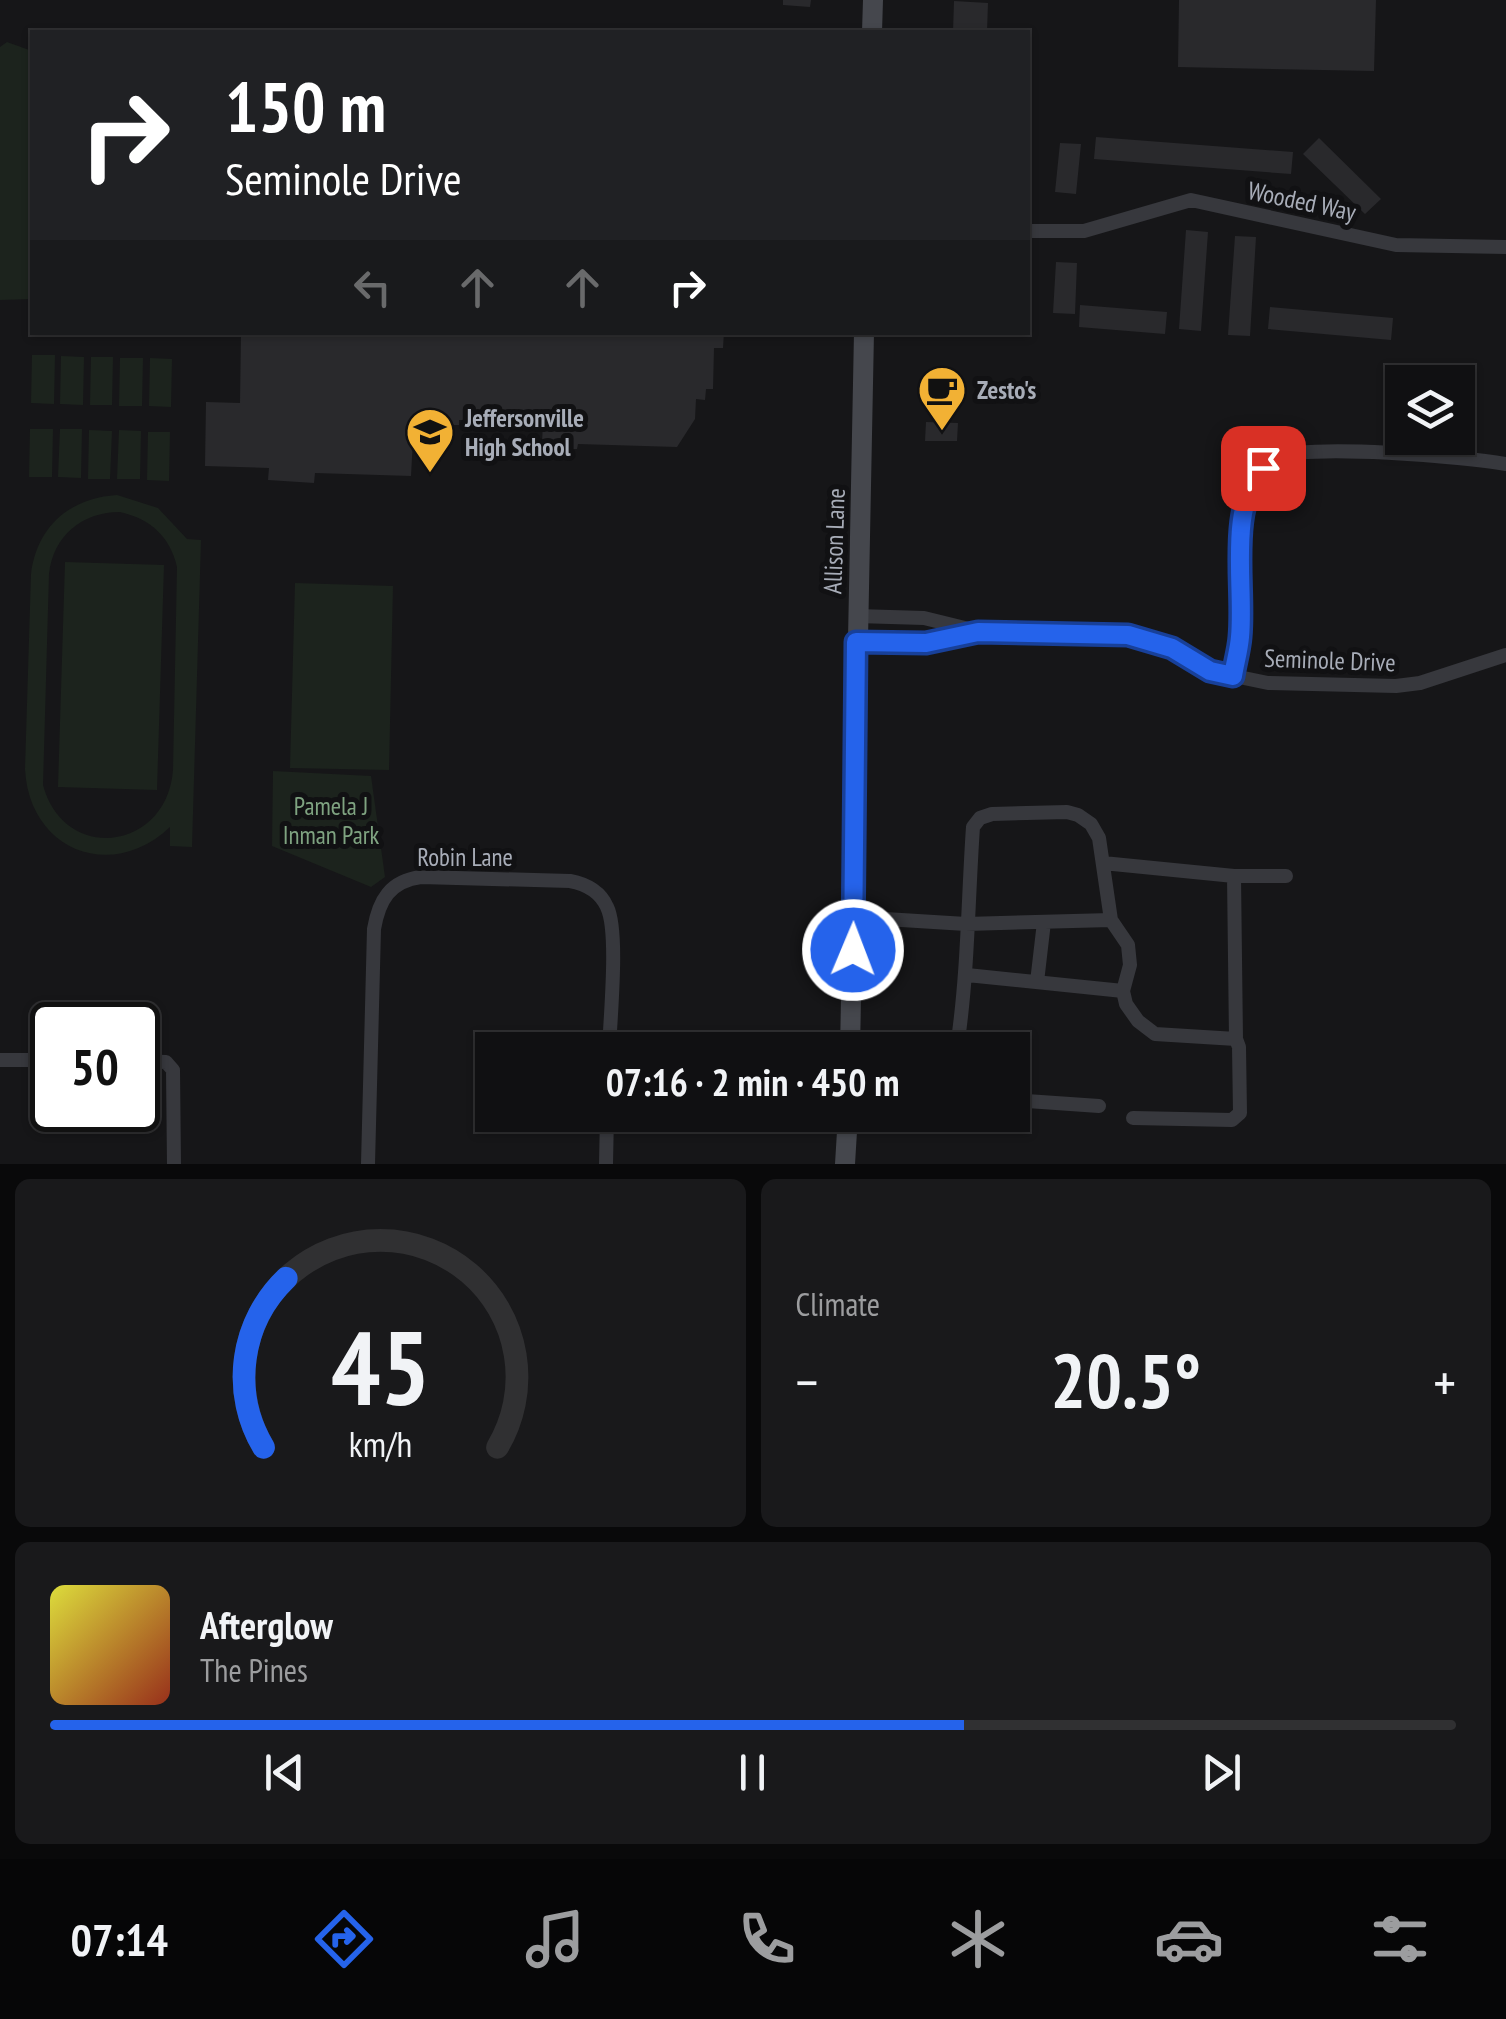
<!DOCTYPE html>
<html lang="en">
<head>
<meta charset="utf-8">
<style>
  body { margin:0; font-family:"PT Sans Narrow",sans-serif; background:#19191b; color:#f1f3f6; height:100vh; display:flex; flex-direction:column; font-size:38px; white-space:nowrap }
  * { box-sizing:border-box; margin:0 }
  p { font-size:32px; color:#9c9d9f }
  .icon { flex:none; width:55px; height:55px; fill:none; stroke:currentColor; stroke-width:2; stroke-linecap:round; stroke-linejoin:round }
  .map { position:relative; height:1164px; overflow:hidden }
  .drawer { display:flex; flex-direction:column; gap:15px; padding:15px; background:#09090a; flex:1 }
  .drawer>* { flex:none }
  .banner { position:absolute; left:30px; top:30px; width:1000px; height:305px; border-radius:0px; box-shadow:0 2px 8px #0004,0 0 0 2px #303032; background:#202124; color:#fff; overflow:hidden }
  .buttons { position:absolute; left:1385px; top:365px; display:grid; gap:20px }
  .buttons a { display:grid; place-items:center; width:90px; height:90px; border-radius:0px; background:#101012; box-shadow:0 2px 8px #0004,0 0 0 2px #303032; font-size:50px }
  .speed { position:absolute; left:30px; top:1002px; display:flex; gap:20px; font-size:50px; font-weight:700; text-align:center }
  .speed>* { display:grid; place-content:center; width:130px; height:130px; border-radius:50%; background:#101012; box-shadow:0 2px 8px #0004,0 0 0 2px #303032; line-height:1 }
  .speed .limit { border:5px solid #111; border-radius:15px; background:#fff; color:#111 }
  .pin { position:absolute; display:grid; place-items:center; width:85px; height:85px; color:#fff; margin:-42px; border-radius:20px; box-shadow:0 5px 15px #0006 }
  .me { position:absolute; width:110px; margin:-55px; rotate:1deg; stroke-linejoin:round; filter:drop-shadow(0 0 8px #0008) }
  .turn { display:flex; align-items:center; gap:35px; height:210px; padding:0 30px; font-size:45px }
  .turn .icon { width:130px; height:130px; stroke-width:2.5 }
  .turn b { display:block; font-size:70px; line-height:85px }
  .lanes { display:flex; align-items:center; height:95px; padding:0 30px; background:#0003; justify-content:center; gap:50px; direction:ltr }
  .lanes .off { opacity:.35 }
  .big { font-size:75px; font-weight:600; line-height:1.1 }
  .drawer .card { flex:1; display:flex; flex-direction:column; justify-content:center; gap:15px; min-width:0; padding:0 35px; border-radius:15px; background:#19191b }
  .drawer .dial { align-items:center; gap:0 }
  .dial svg { height:260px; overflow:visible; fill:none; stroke:#303032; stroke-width:7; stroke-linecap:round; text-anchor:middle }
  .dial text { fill:#f1f3f6; stroke:none }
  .song { display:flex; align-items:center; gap:30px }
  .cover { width:120px; height:120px; border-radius:15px; background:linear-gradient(135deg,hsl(60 70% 55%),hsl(10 70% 35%)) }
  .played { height:10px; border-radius:5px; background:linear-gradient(90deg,#2563eb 65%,#303032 65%) }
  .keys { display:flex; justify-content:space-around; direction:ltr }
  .heat { display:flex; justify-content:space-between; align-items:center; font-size:55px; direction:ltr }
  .drawer .tiles { flex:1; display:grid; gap:15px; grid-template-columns:1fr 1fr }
  .card:last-child { grid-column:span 2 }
  .trip { position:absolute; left:475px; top:1032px; width:555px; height:100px; border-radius:0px; background:#101012; box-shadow:0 2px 8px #0004,0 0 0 2px #303032; font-weight:600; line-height:100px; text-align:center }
  .dock { display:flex; height:160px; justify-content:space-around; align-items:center; background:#060607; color:#9c9d9f }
  .dock .icon { width:70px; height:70px }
  .dock .active { color:#2563eb }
  .dock b { font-size:45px; color:#f1f3f6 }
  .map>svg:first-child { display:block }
  .green { fill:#1c231d; fill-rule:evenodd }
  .building { fill:#29292c }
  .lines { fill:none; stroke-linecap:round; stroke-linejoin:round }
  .street { stroke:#37383d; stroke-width:14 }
  .secondary { stroke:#45474d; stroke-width:20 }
  .route-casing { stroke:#184099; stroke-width:25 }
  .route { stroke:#2563eb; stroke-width:18 }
  .labels { text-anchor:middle; stroke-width:10; stroke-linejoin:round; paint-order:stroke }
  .street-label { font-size:25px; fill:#a8adb8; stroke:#111113 }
  .poi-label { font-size:25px; font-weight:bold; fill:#a8adb8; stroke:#111113; text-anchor:start }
  .park-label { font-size:25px; fill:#7fa381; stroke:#111113 }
</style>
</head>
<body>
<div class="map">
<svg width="1506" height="1164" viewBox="0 0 1506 1164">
  <rect width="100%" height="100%" fill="#161618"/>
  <path class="green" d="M7,42L32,51V299L0,300V47Z
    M32,355H55L54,404L31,403Z
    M61,356L84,357L83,405L60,404Z
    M91,357H113L112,405H90Z
    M120,358H143L142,406H119Z
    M150,358L172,359L171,407L149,406Z
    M30,429H53L52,477H29Z
    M60,429H82L81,478L58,477Z
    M89,430L112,431L110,479H88Z
    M119,430L141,431L140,479H117Z
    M148,432H170L169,481L147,480Z
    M117,495L158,508L187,539L201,540L192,847L170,846V827C111,883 29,850 25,769L31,574C37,526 70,498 117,495ZM120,512C151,519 170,537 177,567L173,770C167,851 64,864 43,785L49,574C53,536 82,512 120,512Z
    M65,562L164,565L157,790L58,787Z
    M295,583L393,586L389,770L290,768Z
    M273,771L371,776L385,877L371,887L272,846Z"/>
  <path class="building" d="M783,0H811L810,7L783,5Z
    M1179,0H1376L1374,71L1178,67Z
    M954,1L988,3L987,32H953Z
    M1096,137L1293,152L1291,174L1094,159Z
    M1319,138L1381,199L1365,214L1303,154Z
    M1060,143L1081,144L1076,194L1055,192Z
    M1186,230L1208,232L1201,331L1179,329Z
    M1235,236L1256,237L1250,336L1228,335Z
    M1056,262L1077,263L1075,314L1053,313Z
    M1080,305L1167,312L1165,334L1079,327Z
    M1270,307L1393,318L1391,340L1268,329Z
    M724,332L723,348H714L713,389H706L705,400L696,399L695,419L677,447L578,444L577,449H567V444L542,443L543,422L459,420V425H429L419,437L413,439L411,476L315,473L314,483L268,480L269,468L205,466L206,402L240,403L241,333Z
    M926,422L958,423L957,441H925Z"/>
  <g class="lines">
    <path class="street" d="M1028,231H1084L1191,200L1396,245L1506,247
      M857,616L924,618L977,631L1128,635L1171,648L1210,671L1268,683L1396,686L1420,683L1506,655
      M856,642L926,643L977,632
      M1233,676C1240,638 1241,601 1241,562C1242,539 1240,514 1247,493C1251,479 1263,465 1276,458C1308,443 1466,457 1506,464
      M1103,863L1234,876H1286
      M1234,876L1236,1039
      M853,917L966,924L1111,920
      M967,975L1123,991
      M1037,982L1044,922
      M958,1040C968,970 968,899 973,827L980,818L992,814L1067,812L1078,815L1091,824L1099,838L1111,920L1128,945L1130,965L1123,991L1126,1004L1138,1021L1155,1034L1236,1039L1239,1047L1240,1113L1232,1120L1133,1118
      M0,1060H52
      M138,1061L166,1062L173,1070L174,1164
      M1012,1100L1099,1106
      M368,1164L374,929C379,900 390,881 421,877L570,881C586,884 600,891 607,907C619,931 610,1019 609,1050
      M606,1164L607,1115"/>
    <path class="secondary" d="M872,32L873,0
      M850,1050L864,332
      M845,1164L848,1115"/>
  </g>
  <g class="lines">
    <g class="route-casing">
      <path id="route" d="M853,950L856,642L926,643L978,632L1128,635L1172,648L1210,671L1233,676C1235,663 1239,650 1240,637C1245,586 1227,509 1263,468"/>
    </g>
    <use href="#route" class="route"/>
  </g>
  <defs>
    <g id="cafe-pin" transform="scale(2.5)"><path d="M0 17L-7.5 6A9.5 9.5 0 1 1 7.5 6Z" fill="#f2b134" stroke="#111113"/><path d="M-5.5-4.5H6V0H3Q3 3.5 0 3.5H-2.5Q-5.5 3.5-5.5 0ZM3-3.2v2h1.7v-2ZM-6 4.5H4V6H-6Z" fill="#111"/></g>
    <g id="school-pin" transform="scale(2.5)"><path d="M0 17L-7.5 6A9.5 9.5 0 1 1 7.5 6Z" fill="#f2b134" stroke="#111113"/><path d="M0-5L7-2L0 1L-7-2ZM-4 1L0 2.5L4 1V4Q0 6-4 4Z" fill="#111"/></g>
  </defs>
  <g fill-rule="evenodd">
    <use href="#cafe-pin" x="942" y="390"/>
    <use href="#school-pin" x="430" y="432"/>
  </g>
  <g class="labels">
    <g class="street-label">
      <text transform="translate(1302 201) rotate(12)" y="9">Wooded Way</text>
      <text transform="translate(834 541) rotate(-88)" y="9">Allison Lane</text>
      <text transform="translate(1330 660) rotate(2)" y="9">Seminole Drive</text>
      <text x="465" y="866">Robin Lane</text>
    </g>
    <g class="poi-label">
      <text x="977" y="399">Zesto's</text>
      <text x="465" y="427">Jeffersonville<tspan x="465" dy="29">High School</tspan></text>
    </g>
    <g class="park-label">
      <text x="331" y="815">Pamela J<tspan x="331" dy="29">Inman Park</tspan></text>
    </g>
  </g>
</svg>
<div class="buttons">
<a><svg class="icon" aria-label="layers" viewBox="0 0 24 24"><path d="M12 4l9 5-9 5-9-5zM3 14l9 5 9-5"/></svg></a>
</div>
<div class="speed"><div class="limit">50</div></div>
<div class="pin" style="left:1263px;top:468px;background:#d93025"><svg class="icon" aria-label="arrive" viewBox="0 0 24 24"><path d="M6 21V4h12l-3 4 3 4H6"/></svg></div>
<svg class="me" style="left:853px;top:950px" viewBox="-20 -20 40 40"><circle r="17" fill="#2563eb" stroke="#fff" stroke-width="3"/><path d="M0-11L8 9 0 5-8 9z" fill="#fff"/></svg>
<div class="trip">07:16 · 2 min · 450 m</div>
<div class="banner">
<div class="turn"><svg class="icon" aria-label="right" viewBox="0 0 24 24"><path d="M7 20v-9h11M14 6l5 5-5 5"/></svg><div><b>150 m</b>Seminole Drive</div></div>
<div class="lanes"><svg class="icon off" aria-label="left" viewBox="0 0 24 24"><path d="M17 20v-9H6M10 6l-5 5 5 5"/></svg><svg class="icon off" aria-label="ahead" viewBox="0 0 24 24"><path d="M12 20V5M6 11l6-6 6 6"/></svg><svg class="icon off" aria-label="ahead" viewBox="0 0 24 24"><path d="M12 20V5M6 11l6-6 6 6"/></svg><svg class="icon" aria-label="right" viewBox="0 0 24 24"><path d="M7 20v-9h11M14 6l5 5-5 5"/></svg></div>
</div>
</div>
<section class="drawer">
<div class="tiles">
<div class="card dial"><svg viewBox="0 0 100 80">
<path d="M14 69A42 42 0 1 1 86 69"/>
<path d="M14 69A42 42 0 0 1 21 17" stroke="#2563eb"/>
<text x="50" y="56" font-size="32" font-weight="700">45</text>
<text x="50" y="72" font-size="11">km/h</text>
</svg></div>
<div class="card"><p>Climate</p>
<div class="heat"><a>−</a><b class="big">20.5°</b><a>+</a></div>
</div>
<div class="card">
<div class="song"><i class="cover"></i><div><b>Afterglow</b><p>The Pines</p></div></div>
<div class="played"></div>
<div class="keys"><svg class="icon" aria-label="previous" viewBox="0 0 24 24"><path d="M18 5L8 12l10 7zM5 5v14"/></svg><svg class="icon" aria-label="pause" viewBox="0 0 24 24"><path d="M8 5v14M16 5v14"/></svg><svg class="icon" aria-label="next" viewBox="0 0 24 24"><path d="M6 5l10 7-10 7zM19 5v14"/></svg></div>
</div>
</div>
</section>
<nav class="dock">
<b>07:14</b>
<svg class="icon active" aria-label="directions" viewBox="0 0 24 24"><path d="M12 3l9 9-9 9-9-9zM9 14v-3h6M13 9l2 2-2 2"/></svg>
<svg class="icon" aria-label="music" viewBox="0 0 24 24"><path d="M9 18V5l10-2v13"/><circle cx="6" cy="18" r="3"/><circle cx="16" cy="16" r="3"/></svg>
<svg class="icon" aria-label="phone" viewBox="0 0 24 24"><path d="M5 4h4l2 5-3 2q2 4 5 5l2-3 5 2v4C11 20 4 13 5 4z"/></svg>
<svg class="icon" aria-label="climate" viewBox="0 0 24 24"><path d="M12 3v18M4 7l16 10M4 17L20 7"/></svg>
<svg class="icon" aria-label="car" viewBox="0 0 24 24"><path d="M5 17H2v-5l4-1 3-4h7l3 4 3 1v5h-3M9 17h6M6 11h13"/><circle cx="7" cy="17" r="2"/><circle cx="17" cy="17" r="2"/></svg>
<svg class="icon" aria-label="filters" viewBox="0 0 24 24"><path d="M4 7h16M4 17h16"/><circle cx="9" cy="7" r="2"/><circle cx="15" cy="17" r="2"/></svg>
</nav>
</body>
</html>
